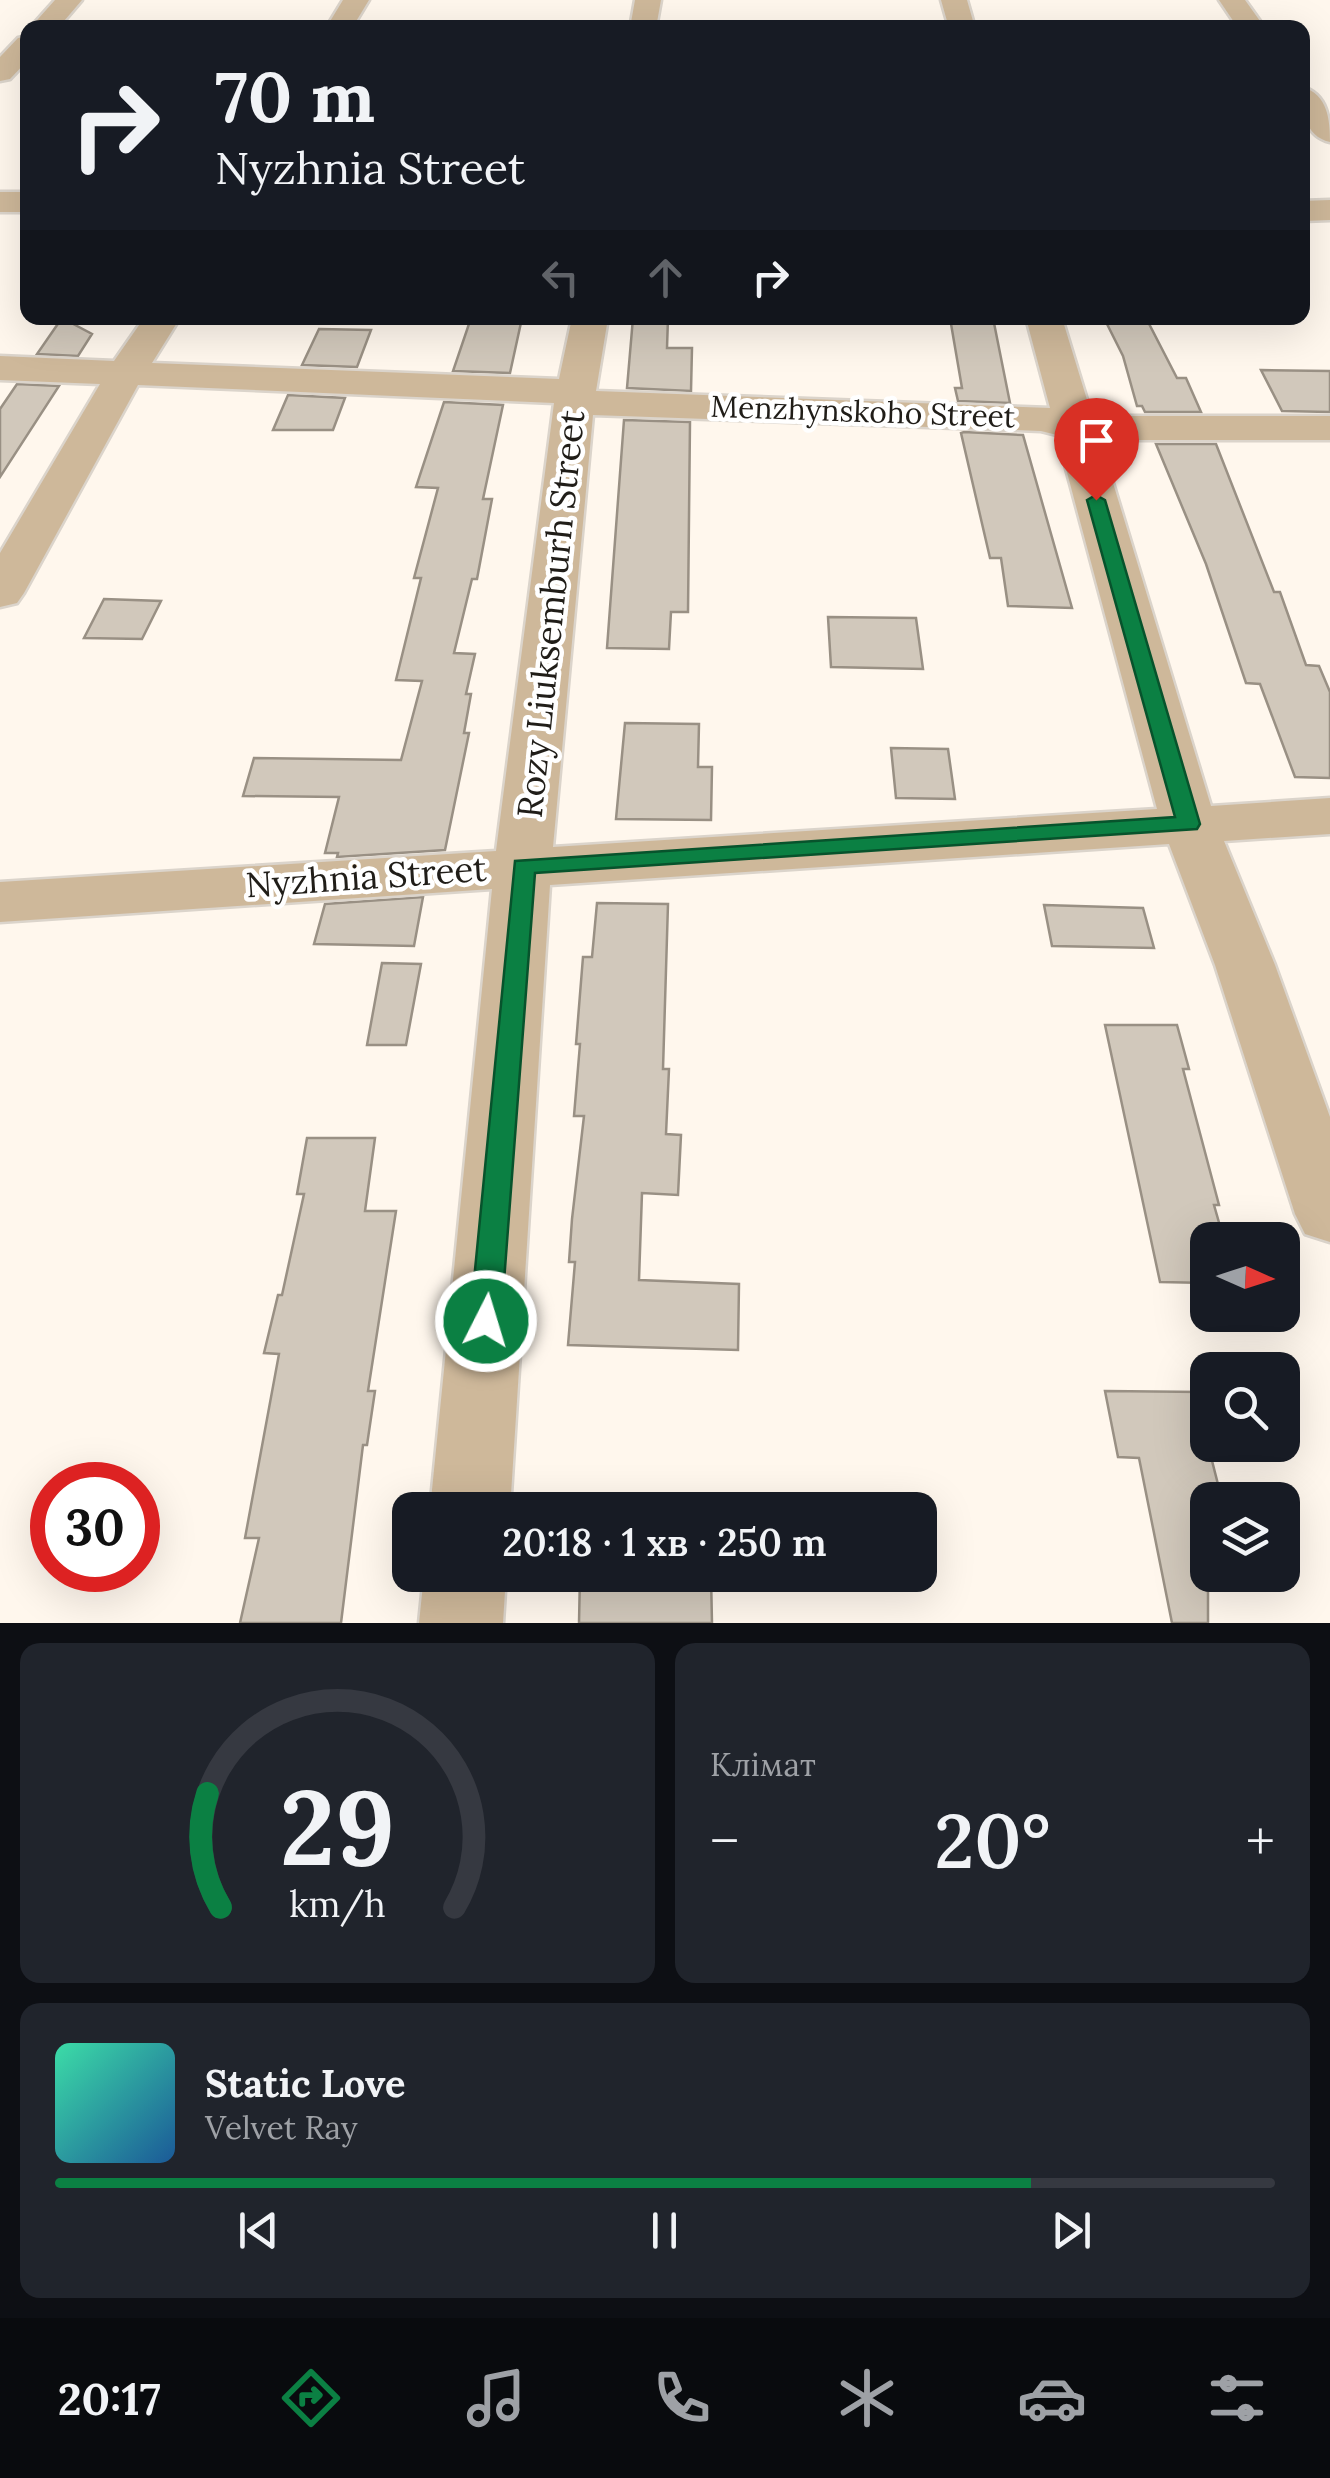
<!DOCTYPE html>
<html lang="uk">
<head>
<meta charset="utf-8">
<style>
  body { margin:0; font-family:Lora,serif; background:#20242c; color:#f1f3f6; height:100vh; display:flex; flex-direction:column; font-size:38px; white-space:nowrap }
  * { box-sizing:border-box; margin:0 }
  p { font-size:32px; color:#9ea1a6 }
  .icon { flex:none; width:55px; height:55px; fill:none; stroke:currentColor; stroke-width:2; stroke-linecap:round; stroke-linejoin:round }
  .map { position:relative; height:1623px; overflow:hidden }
  .sheet { display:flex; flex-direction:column; gap:20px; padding:20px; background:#0d0f14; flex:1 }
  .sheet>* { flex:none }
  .hud { position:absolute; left:20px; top:20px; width:1290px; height:305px; border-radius:20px; box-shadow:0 10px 40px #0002; background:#171b24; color:#f1f3f6; overflow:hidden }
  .needle { width:65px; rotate:93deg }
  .tools { position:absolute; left:1190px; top:1222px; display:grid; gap:20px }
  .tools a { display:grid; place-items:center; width:110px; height:110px; border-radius:20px; background:#171b24; box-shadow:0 10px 40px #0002; font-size:50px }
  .speed { position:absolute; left:30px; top:1462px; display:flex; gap:20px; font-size:50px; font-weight:700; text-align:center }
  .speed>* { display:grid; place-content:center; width:130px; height:130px; border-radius:50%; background:#171b24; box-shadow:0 10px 40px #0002; line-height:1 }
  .speed .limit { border:15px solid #d22; background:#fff; color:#111 }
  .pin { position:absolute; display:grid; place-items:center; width:85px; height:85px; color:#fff; margin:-102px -42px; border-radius:50% 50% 50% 0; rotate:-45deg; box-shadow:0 0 10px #0007 }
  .pin .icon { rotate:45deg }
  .me { position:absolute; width:110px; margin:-55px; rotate:5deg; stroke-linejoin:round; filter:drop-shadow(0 0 8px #0008) }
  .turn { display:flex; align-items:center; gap:35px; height:210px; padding:0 30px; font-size:45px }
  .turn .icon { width:130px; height:130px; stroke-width:2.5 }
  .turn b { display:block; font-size:70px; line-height:85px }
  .lanes { display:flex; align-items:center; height:95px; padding:0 30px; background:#0003; justify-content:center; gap:50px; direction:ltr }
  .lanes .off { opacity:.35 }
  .big { font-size:75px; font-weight:600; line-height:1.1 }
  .sheet .widget { flex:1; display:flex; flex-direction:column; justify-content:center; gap:15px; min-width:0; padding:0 35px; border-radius:20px; background:#20242c }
  .sheet .dial { align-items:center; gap:0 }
  .dial svg { height:260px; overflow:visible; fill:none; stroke:#363941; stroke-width:7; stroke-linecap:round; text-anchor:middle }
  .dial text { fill:#f1f3f6; stroke:none }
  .song { display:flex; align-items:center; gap:30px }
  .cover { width:120px; height:120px; border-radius:15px; background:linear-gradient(135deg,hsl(160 70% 55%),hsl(210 70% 35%)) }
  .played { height:10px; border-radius:5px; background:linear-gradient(90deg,#0b8043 80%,#363941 80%) }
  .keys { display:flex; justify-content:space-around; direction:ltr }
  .heat { display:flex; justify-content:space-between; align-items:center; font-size:55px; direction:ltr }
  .sheet .tiles { flex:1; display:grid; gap:20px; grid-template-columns:1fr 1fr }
  .widget:last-child { grid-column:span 2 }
  .trip { position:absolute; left:392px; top:1492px; width:545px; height:100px; border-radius:20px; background:#171b24; box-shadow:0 10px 40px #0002; font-weight:600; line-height:100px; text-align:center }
  .dock { display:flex; height:160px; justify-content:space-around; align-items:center; background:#090b0e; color:#9ea1a6 }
  .dock .icon { width:70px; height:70px }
  .dock .selected { color:#0b8043 }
  .dock b { font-size:45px; color:#f1f3f6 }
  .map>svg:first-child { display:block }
  .building { fill:#d1c8bb; stroke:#999084; stroke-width:2.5 }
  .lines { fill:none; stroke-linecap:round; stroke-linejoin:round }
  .minor-casing { stroke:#dbd4cb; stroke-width:5 }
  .minor { fill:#ceb89a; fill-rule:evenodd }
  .route { fill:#0b8043; stroke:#07532c; stroke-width:2.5 }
  .labels { text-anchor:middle; stroke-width:9; stroke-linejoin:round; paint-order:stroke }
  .far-street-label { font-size:30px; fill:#201d18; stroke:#fff }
  .street-label { font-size:35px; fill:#201d18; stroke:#fff }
</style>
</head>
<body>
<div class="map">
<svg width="1330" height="1623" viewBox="0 0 1330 1623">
  <rect width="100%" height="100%" fill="#fff7ed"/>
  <path class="building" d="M62,318L92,334L78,356L37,354Z
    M471,318H522L510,373L453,371Z
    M633,318H668L667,348H692L691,391L627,388Z
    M950,318H993L1010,403L958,401L955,388H962Z
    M1104,318H1146L1177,378H1186L1201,412H1145L1142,406H1137L1123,356Z
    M319,329L371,330L357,367L302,365Z
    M1261,370L1330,371V412L1282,411Z
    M17,384L59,386L0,477V409Z
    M288,395L345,398L333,430H273Z
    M444,402L503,405L483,499H492L477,579H472L454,653L475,654L466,694H471L464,733H469L445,850L337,857L338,853H325L339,797L243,796L254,758L401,760L422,681L396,680L421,578H414L438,488L416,487Z
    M624,420L690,422L688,612H671L669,649L607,648Z
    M964,432L1023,435L1072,608L1008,606L1001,558H990L961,433Z
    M1156,444H1216L1274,592H1280L1306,665L1319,666L1330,692V778L1295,777L1260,684L1246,683L1206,564Z
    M104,599L161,601L142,639L84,638Z
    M828,617L916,618L923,669L831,667Z
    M625,723L699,724L698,767H712L711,820L616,819Z
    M891,748L948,749L955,799L896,798Z
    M423,897L414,946L314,944L325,904Z
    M597,903L668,904L663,1069H669L666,1134L681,1135L678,1195L642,1193L639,1280L739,1284L738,1350L568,1345L575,1262H569L572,1219L584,1116H574L580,1044H576L583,957H592Z
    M1044,905L1143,908L1154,948L1052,946Z
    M382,963L421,964L406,1045H367Z
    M1105,1025H1177L1189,1069H1183L1219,1205H1214L1224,1240H1208V1283L1160,1282Z
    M307,1138H375L365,1211H396L368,1391H375L367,1445H363L341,1623H240L259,1538H245L279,1354L264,1353L278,1295H282L304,1194H297Z
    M1105,1391L1203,1392L1208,1445L1222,1500H1208V1623H1172L1139,1458L1118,1457Z
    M580,1575H711L712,1623H579Z"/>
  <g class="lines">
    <g class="minor-casing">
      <path id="minor" d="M55,0H82L58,28H30Z
        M343,0H369L352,28H326Z
        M635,0H661L656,28H630Z
        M941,0H967L975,28H949Z
        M1219,0H1245L1265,28H1238Z
        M28,36V60L10,79L0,81V57L18,38Z
        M1302,87C1328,94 1330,120 1330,142C1304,136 1302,110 1302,87Z
        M0,192H28V212H0Z
        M1330,200V220L1302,221V201Z
        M144,318H180L152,363L559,379L572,318H608L596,391L1050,408L1026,318H1062L1092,416H1330V440H1100L1211,806L1330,798V834L1224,841L1275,965L1330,1117V1242L1305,1234L1295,1214L1215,965L1169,844L550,885L510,1510H430L492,889L0,922V882L496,851L554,403L138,385L24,593L17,603L0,607V553L100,384L0,380V356L114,361ZM593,415L1041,431L1057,435L1157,809L553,847Z
        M424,1575H506L503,1623H419Z"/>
    </g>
    <use href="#minor" class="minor"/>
  </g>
  <path class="route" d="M1096,495L1105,500L1200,824L1197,829L535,873L501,1321L496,1330L486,1334L475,1330L470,1321L515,861L1175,817L1087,500Z"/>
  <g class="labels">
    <g class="far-street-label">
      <text transform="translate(863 412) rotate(2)" y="10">Menzhynskoho Street</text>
    </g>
    <g class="street-label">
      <text transform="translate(551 614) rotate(-84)" y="12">Rozy Liuksemburh Street</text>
      <text transform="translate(366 877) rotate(-4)" y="12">Nyzhnia Street</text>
    </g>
  </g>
</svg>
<div class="tools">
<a><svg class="needle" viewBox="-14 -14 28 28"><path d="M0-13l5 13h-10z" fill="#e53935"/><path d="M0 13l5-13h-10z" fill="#9ea1a6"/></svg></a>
<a><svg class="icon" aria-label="search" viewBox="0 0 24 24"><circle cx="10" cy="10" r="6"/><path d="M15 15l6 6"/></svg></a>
<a><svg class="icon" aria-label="layers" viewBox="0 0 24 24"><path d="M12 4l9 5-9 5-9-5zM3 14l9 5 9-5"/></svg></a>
</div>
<div class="speed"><div class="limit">30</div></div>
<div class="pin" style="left:1096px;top:500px;background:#d93025"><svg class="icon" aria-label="arrive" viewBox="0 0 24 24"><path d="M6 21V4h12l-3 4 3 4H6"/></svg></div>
<svg class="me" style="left:486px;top:1321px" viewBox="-20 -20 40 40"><circle r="17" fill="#0b8043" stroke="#fff" stroke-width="3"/><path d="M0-11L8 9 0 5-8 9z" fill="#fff"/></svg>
<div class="trip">20:18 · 1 хв · 250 m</div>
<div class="hud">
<div class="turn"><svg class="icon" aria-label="right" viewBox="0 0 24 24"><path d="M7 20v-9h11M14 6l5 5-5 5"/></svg><div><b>70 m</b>Nyzhnia Street</div></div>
<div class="lanes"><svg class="icon off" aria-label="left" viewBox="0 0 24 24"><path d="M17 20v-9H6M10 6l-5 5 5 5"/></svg><svg class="icon off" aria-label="ahead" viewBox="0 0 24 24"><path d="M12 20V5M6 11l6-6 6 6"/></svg><svg class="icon" aria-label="right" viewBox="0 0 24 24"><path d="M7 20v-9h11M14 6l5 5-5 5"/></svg></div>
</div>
</div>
<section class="sheet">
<div class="tiles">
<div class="widget dial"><svg viewBox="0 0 100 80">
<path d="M14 69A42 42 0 1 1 86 69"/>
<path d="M14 69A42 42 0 0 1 10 34" stroke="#0b8043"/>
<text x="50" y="56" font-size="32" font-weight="700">29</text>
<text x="50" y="72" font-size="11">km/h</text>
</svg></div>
<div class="widget"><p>Клімат</p>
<div class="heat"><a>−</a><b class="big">20°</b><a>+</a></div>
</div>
<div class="widget">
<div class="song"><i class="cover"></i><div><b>Static Love</b><p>Velvet Ray</p></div></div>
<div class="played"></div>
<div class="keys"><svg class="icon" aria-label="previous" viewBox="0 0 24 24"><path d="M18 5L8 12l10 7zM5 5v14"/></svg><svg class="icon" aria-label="pause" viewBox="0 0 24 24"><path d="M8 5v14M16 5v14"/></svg><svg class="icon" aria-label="next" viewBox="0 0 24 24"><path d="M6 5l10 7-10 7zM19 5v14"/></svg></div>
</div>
</div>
</section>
<nav class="dock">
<b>20:17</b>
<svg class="icon selected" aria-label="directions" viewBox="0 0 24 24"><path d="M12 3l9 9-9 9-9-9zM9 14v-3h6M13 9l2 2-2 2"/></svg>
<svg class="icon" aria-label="music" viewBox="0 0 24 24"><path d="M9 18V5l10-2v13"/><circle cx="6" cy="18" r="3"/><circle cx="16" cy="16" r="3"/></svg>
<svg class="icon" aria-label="phone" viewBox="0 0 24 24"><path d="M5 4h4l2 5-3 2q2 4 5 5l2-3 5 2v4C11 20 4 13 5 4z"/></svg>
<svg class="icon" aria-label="climate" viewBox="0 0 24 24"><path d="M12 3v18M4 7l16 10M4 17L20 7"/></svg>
<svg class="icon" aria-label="car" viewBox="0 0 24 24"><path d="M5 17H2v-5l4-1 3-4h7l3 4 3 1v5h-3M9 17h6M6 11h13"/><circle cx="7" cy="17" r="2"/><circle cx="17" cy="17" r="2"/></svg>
<svg class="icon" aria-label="filters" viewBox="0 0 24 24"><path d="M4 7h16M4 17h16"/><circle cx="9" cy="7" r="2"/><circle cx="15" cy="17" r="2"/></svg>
</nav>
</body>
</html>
